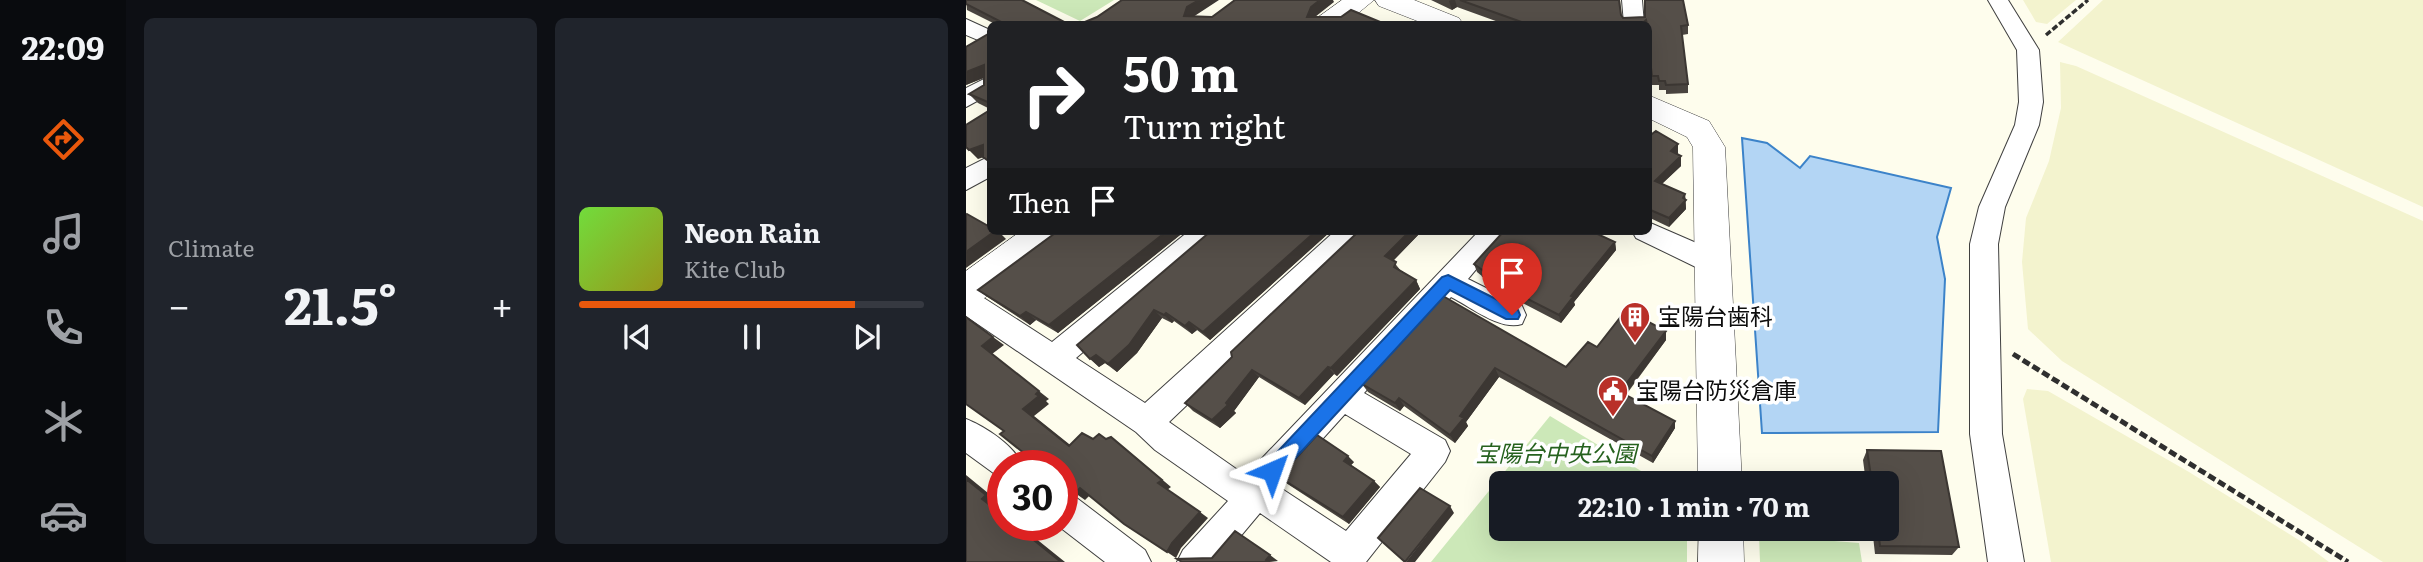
<!DOCTYPE html>
<html lang="en">
<head>
<meta charset="utf-8">
<style>
  body { margin:0; font-family:Literata,"Noto Sans JP",serif; background:#20242c; color:#f1f3f6; height:100vh; display:flex; flex-direction:column; font-size:26px; white-space:nowrap }
  * { box-sizing:border-box; margin:0 }
  p { font-size:23px; color:#9ea1a6 }
  .icon { flex:none; width:38px; height:38px; fill:none; stroke:currentColor; stroke-width:2; stroke-linecap:round; stroke-linejoin:round }
  .map { position:relative; flex:1; overflow:hidden }
  .details { display:flex; flex-direction:column; gap:18px; padding:18px; background:#0d0f14; width:840px }
  .details>* { flex:none }
  .guide { position:absolute; left:21px; top:21px; width:665px; height:214px; border-radius:10px; box-shadow:0 7px 28px #0002; background:#202124; color:#fff; overflow:hidden }
  .speed { position:absolute; left:21px; top:450px; display:flex; gap:14px; font-size:35px; font-weight:700; text-align:center }
  .speed>* { display:grid; place-content:center; width:91px; height:91px; border-radius:50%; background:#171b24; box-shadow:0 7px 28px #0002; line-height:1 }
  .speed .limit { border:10px solid #d22; background:#fff; color:#111 }
  .pin { position:absolute; display:grid; place-items:center; width:60px; height:60px; color:#fff; margin:-72px -30px; border-radius:50% 50% 50% 0; rotate:-45deg; box-shadow:0 0 7px #0007 }
  .pin .icon { rotate:45deg }
  .me { position:absolute; width:77px; margin:-38px; rotate:43deg; stroke-linejoin:round; filter:drop-shadow(0 0 5px #0008) }
  .turn { display:flex; align-items:center; gap:24px; height:147px; padding:0 21px; font-size:32px }
  .turn .icon { width:91px; height:91px; stroke-width:2.5 }
  .turn b { display:block; font-size:49px; line-height:60px }
  .then { display:flex; align-items:center; height:66px; padding:0 21px; background:#0003; gap:14px; font-size:26px }
  .big { font-size:52px; font-weight:700; line-height:1.1 }
  .details .tile { flex:1; display:flex; flex-direction:column; justify-content:center; gap:10px; min-width:0; padding:0 24px; border-radius:10px; background:#20242c }
  .song { display:flex; align-items:center; gap:21px }
  .cover { width:84px; height:84px; border-radius:10px; background:linear-gradient(135deg,hsl(100 70% 55%),hsl(60 70% 35%)) }
  .played { height:7px; border-radius:4px; background:linear-gradient(90deg,#ea580c 80%,#363941 80%) }
  .keys { display:flex; justify-content:space-around; direction:ltr }
  .heat { display:flex; justify-content:space-between; align-items:center; font-size:38px; direction:ltr }
  .details .tiles { flex:1; display:grid; gap:18px; grid-template-columns:repeat(2,1fr) }
  .trip { position:absolute; left:523px; top:471px; width:410px; height:70px; border-radius:10px; background:#171b24; box-shadow:0 7px 28px #0002; font-weight:700; line-height:70px; text-align:center }
  main { display:flex; flex:1; min-height:0 }
  .dock { display:flex; flex-direction:column; width:126px; justify-content:space-around; align-items:center; background:#090b0e; color:#9ea1a6 }
  .dock .icon { width:49px; height:49px }
  .dock .current { color:#ea580c }
  .dock b { font-size:32px; color:#f1f3f6 }
  .map>svg:first-child { display:block }
  .farmland { fill:#f3f3ce }
  .green { fill:#cce8b8 }
  .water { fill:#b3d5f4; stroke:#3c83c9; stroke-width:2 }
  .lines { fill:none; stroke-linecap:round; stroke-linejoin:round }
  .minor-casing { stroke:#404040; stroke-width:2 }
  .tertiary-casing { stroke:#404040; stroke-width:1 }
  .path-far1 { stroke:#2f2f2f; stroke-width:3.5; stroke-dasharray:6 2.5; stroke-linecap:butt }
  .path { stroke:#2f2f2f; stroke-width:5; stroke-dasharray:8 3.5; stroke-linecap:butt }
  .minor { fill:#fff; fill-rule:evenodd }
  .tertiary { fill:#fff; fill-rule:evenodd }
  .wall { fill:#49443f }
  .shaded-wall { fill:#3c3733 }
  .building { fill:#554f49; stroke:#3c3733; stroke-width:2 }
  .route { fill:#1a73e8; stroke:#114b97; stroke-width:2 }
  .labels { text-anchor:middle; stroke-width:7; stroke-linejoin:round; paint-order:stroke }
  .poi-label { font-size:23px; fill:#0d0d0d; stroke:#fff; text-anchor:start }
  .park-label { font-size:23px; font-style:italic; fill:#26621f; stroke:#fff }
</style>
</head>
<body>
<main>
<nav class="dock">
<b>22:09</b>
<svg class="icon current" aria-label="directions" viewBox="0 0 24 24"><path d="M12 3l9 9-9 9-9-9zM9 14v-3h6M13 9l2 2-2 2"/></svg>
<svg class="icon" aria-label="music" viewBox="0 0 24 24"><path d="M9 18V5l10-2v13"/><circle cx="6" cy="18" r="3"/><circle cx="16" cy="16" r="3"/></svg>
<svg class="icon" aria-label="phone" viewBox="0 0 24 24"><path d="M5 4h4l2 5-3 2q2 4 5 5l2-3 5 2v4C11 20 4 13 5 4z"/></svg>
<svg class="icon" aria-label="climate" viewBox="0 0 24 24"><path d="M12 3v18M4 7l16 10M4 17L20 7"/></svg>
<svg class="icon" aria-label="car" viewBox="0 0 24 24"><path d="M5 17H2v-5l4-1 3-4h7l3 4 3 1v5h-3M9 17h6M6 11h13"/><circle cx="7" cy="17" r="2"/><circle cx="17" cy="17" r="2"/></svg>
</nav>
<section class="details">
<div class="tiles">
<div class="tile"><p>Climate</p>
<div class="heat"><a>−</a><b class="big">21.5°</b><a>+</a></div>
</div>
<div class="tile">
<div class="song"><i class="cover"></i><div><b>Neon Rain</b><p>Kite Club</p></div></div>
<div class="played"></div>
<div class="keys"><svg class="icon" aria-label="previous" viewBox="0 0 24 24"><path d="M18 5L8 12l10 7zM5 5v14"/></svg><svg class="icon" aria-label="pause" viewBox="0 0 24 24"><path d="M8 5v14M16 5v14"/></svg><svg class="icon" aria-label="next" viewBox="0 0 24 24"><path d="M6 5l10 7-10 7zM19 5v14"/></svg></div>
</div>
</div>
</section>
<div class="map">
<svg width="1457" height="562" viewBox="0 0 1457 562">
  <rect width="100%" height="100%" fill="#fefded"/>
  <path class="farmland" d="M1057,0H1110L1081,24L1070,22Z
    M1137,0H1457V207L1092,42Z
    M1094,62L1110,66L1457,221V562H1417L1096,361L1062,329L1056,262L1060,218L1083,161L1095,108Z
    M1061,389L1082,391L1223,472L1336,542L1363,562H1085L1057,399Z"/>
  <path class="green" d="M70,0H148L114,21Z
    M584,416L695,483H536V528L721,529V562H465Z
    M793,535L893,543L896,562H794Z"/>
  <path class="water" d="M776,138L801,143L834,168L844,156L985,188L971,237L979,279L972,432L796,433Z"/>
  <g class="lines">
    <g class="minor-casing">
      <path id="minor" d="M656,0H676L678,24H658Z
        M1022,0H1042L1073,50L1077,102L1073,125L1039,207L1032,244L1036,434L1058,562H1022L1004,434V244L1013,207L1049,125L1053,102L1051,50Z
        M0,19L24,30V45L0,35Z
        M24,76V94L0,107V88Z
        M24,156V177L0,190V168Z
        M682,222L758,255L762,263L758,271L748,274L738,271L670,238L666,231H682Z
        M223,231H254L250,238L110,358L179,403L369,231H400L396,238L203,422L276,473L281,474L513,231H542L502,279L556,306L560,315L556,324C534,331 505,307 485,297L398,393L479,440L484,451L479,462L400,562H365L294,513L253,562H211L217,550L262,501L189,450L170,432L0,316V289L10,293L86,342ZM379,414L445,454L380,531L313,487Z
        M0,419C20,427 49,446 57,466H37V480L0,453Z
        M96,492L108,496L179,550L185,562H139L91,525H96Z"/>
    </g>
    <g class="tertiary-casing">
      <path id="tertiary" d="M376,0H408L379,24H347L351,18Z
        M409,0H448L493,18L497,24H459L413,6Z
        M682,95L743,121L759,147L776,483H732L727,147L721,137L682,118Z
        M55,231H99L93,241L13,302L0,306V271Z
        M733,528H777L778,562H732Z"/>
    </g>
    <path class="path-far1" d="M1080,35L1122,0"/>
    <path class="path" d="M1047,354L1382,562"/>
    <use href="#minor" class="minor"/>
    <use href="#tertiary" class="tertiary"/>
  </g>
  <path class="wall" d="M0,0L102,24H29L1,10Z
    M465,0H654L655,15L657,18L722,25V34L716,35L722,84V93L700,94V90H693V85H686L682,47V24H538L491,7L486,10Z
    M24,33V109L12,103L3,94L18,85V78L0,85Z
    M682,137L715,156V166L696,184L719,194L720,209L703,227L682,217Z
    M92,231H219L92,333L70,320L64,325L23,298L12,290Z
    M365,231L244,340L231,330L226,334L208,321L206,323L196,318L171,353L151,372L139,363L133,367L111,345Z
    M393,231H456L427,261L435,271L450,280L454,289L371,376L368,374L339,405L293,377L268,411L270,413L254,428L227,411L219,403Z
    M649,242L650,250L608,302L609,305L595,323L520,284L517,277L511,272L508,264Z
    M477,296L600,367L700,331V340L660,395L709,428L687,463L533,377L500,422L502,426L489,443L438,406L434,411L402,392L396,384Z
    M901,450L993,547L986,555L909,554L907,536L898,535L897,528H920V483H900L897,460Z
    M388,462L385,465L408,481L414,487L383,524L320,483L313,477Z"/>
  <path class="shaded-wall" d="M233,0H253L227,17L218,16L221,7Z
    M354,0H367L368,2L349,17H341L345,7Z
    M485,0H489L491,7L486,10L483,1Z
    M18,65L24,75L0,85V72Z
    M712,144V154L705,160V151Z
    M17,145L24,155L12,159L3,150Z
    M715,156V166L689,190V181Z
    M719,194L720,209L703,227V218Z
    M29,231H32L40,239L0,268V252Z
    M201,231H219L92,333L83,325Z
    M350,231H365L244,340L237,332Z
    M444,231H456L423,265L419,256Z
    M649,242L650,250L608,302L609,305L595,323L593,315L605,296Z
    M450,280L454,289L371,376L365,368Z
    M188,310L196,318L171,353L151,372L142,364Z
    M60,312L70,320L64,325L54,316Z
    M200,313L208,321L206,323L198,315Z
    M223,322L231,330L226,334L219,326Z
    M700,331V340L655,400L654,392Z
    M27,337L38,345L26,354L83,399L80,401L83,404L68,416L113,452L103,446L57,409L70,394L16,346Z
    M130,355L139,363L133,367L124,359Z
    M362,367L368,374L339,405L333,398Z
    M529,368L533,377L500,422L502,426L489,443L484,435L494,416Z
    M286,370L293,377L268,411L270,413L254,428L246,420Z
    M433,398L438,406L434,411L429,403Z
    M709,421V428L687,463L686,456Z
    M145,437L154,444L205,487L201,490L192,483Z
    M382,456L388,462L383,467L378,461Z
    M0,475L33,502L29,505L37,511V515L16,499L0,479Z
    M408,481L414,487L383,524L377,517Z
    M114,488L125,494L119,500L109,493Z
    M484,506L488,513L449,562H440Z
    M234,512L242,518L215,548L210,558L201,552L206,543Z
    M49,525H53L99,562H95Z
    M304,555L312,561L303,562L300,560Z"/>
  <path class="building" d="M0,0H56L102,24H39L0,4Z
    M156,0H233L221,7L218,16L246,17L269,0H354L345,7L341,17H375L385,10L419,24H114L131,17Z
    M494,0H653L655,15L657,18L679,17V0H717L722,25L715,26L722,84L700,85L699,81H693L692,76H686L682,43V24H681L680,20L676,24H561Z
    M432,22L440,24H429Z
    M24,33V103L3,94L18,85V65L0,72V47Z
    M24,110V162L17,157V145L3,150L0,147V125Z
    M690,131L712,144L705,151L715,156L689,181L719,194L717,198L720,200L703,218L682,209V137Z
    M1,214L24,227V231H29L0,252V215Z
    M92,231H201L83,325L60,312L54,316L12,290Z
    M245,231H350L237,332L223,322L219,326L200,313L198,315L188,310L163,345L142,364L130,355L124,359L111,345Z
    M393,231H444L419,256L430,262L428,267L450,280L365,368L362,367L333,398L286,370L260,403L262,405L246,420L219,403L266,357L265,352Z
    M538,231H625L649,242L605,296L607,297L593,315L517,276L519,272L508,264Z
    M477,296L600,367L622,342L631,347L660,310L700,331L654,392L709,421L686,456L529,368L494,416L498,418L484,435L433,398L429,403L396,384Z
    M0,317L27,337L16,346L73,391L70,394L73,396L57,409L103,446L116,433L127,439L133,434L140,439L145,437L196,480L192,483L234,512L206,543L201,552L158,524L114,488L109,493L96,483V466H74L34,434L38,431L0,404Z
    M351,435L382,456L378,461L408,481L377,517L313,477Z
    M901,450L975,451L993,547L914,546L912,528H920V483H906Z
    M0,479L20,495L16,499L37,515V525H49L95,562H0Z
    M454,488L484,506L439,562L412,538Z
    M269,531L304,555L300,560L303,562H216L211,559L246,558Z"/>
  <path class="route" d="M482,275L552,310L554,315L552,319H540L484,290L312,477L306,480L299,477L296,471L299,465L476,277Z"/>
  <defs>
    <g id="building-pin" transform="scale(1.575)"><path d="M0 17L-7.5 6A9.5 9.5 0 1 1 7.5 6Z" fill="#b93029" stroke="#fff"/><path d="M-4-6H4V6H1V3H-1V6H-4ZM-2.5-4.3h1.7v1.8h-1.7ZM.8-4.3h1.7v1.8H.8ZM-2.5-1h1.7V.8h-1.7ZM.8-1h1.7V.8H.8Z" fill="#fff"/></g>
    <g id="civic-pin" transform="scale(1.575)"><path d="M0 17L-7.5 6A9.5 9.5 0 1 1 7.5 6Z" fill="#b93029" stroke="#fff"/><path d="M-.6-6.5H3V-4.5H.6V-3L4-1V1h2V6H-6V1h2V-1L-.6-3ZM-1.2 2.5V6h2.4V2.5Z" fill="#fff"/></g>
  </defs>
  <g fill-rule="evenodd">
    <use href="#building-pin" x="669" y="317"/>
    <use href="#civic-pin" x="647" y="391"/>
  </g>
  <g class="labels">
    <g class="poi-label">
      <text x="692" y="325">宝陽台歯科</text>
      <text x="670" y="399">宝陽台防災倉庫</text>
    </g>
    <g class="park-label">
      <text x="590" y="462">宝陽台中央公園</text>
    </g>
  </g>
</svg>
<div class="speed"><div class="limit">30</div></div>
<div class="pin" style="left:546px;top:315px;background:#d93025"><svg class="icon" aria-label="arrive" viewBox="0 0 24 24"><path d="M6 21V4h12l-3 4 3 4H6"/></svg></div>
<svg class="me" style="left:306px;top:471px" viewBox="-20 -20 40 40"><path d="M0-17L14 15 0 8-14 15z" fill="#1a73e8" stroke="#fff" stroke-width="4"/></svg>
<div class="trip">22:10 · 1 min · 70 m</div>
<div class="guide">
<div class="turn"><svg class="icon" aria-label="right" viewBox="0 0 24 24"><path d="M7 20v-9h11M14 6l5 5-5 5"/></svg><div><b>50 m</b>Turn right</div></div>
<div class="then">Then<svg class="icon" aria-label="arrive" viewBox="0 0 24 24"><path d="M6 21V4h12l-3 4 3 4H6"/></svg></div>
</div>
</div>
</main>
</body>
</html>
